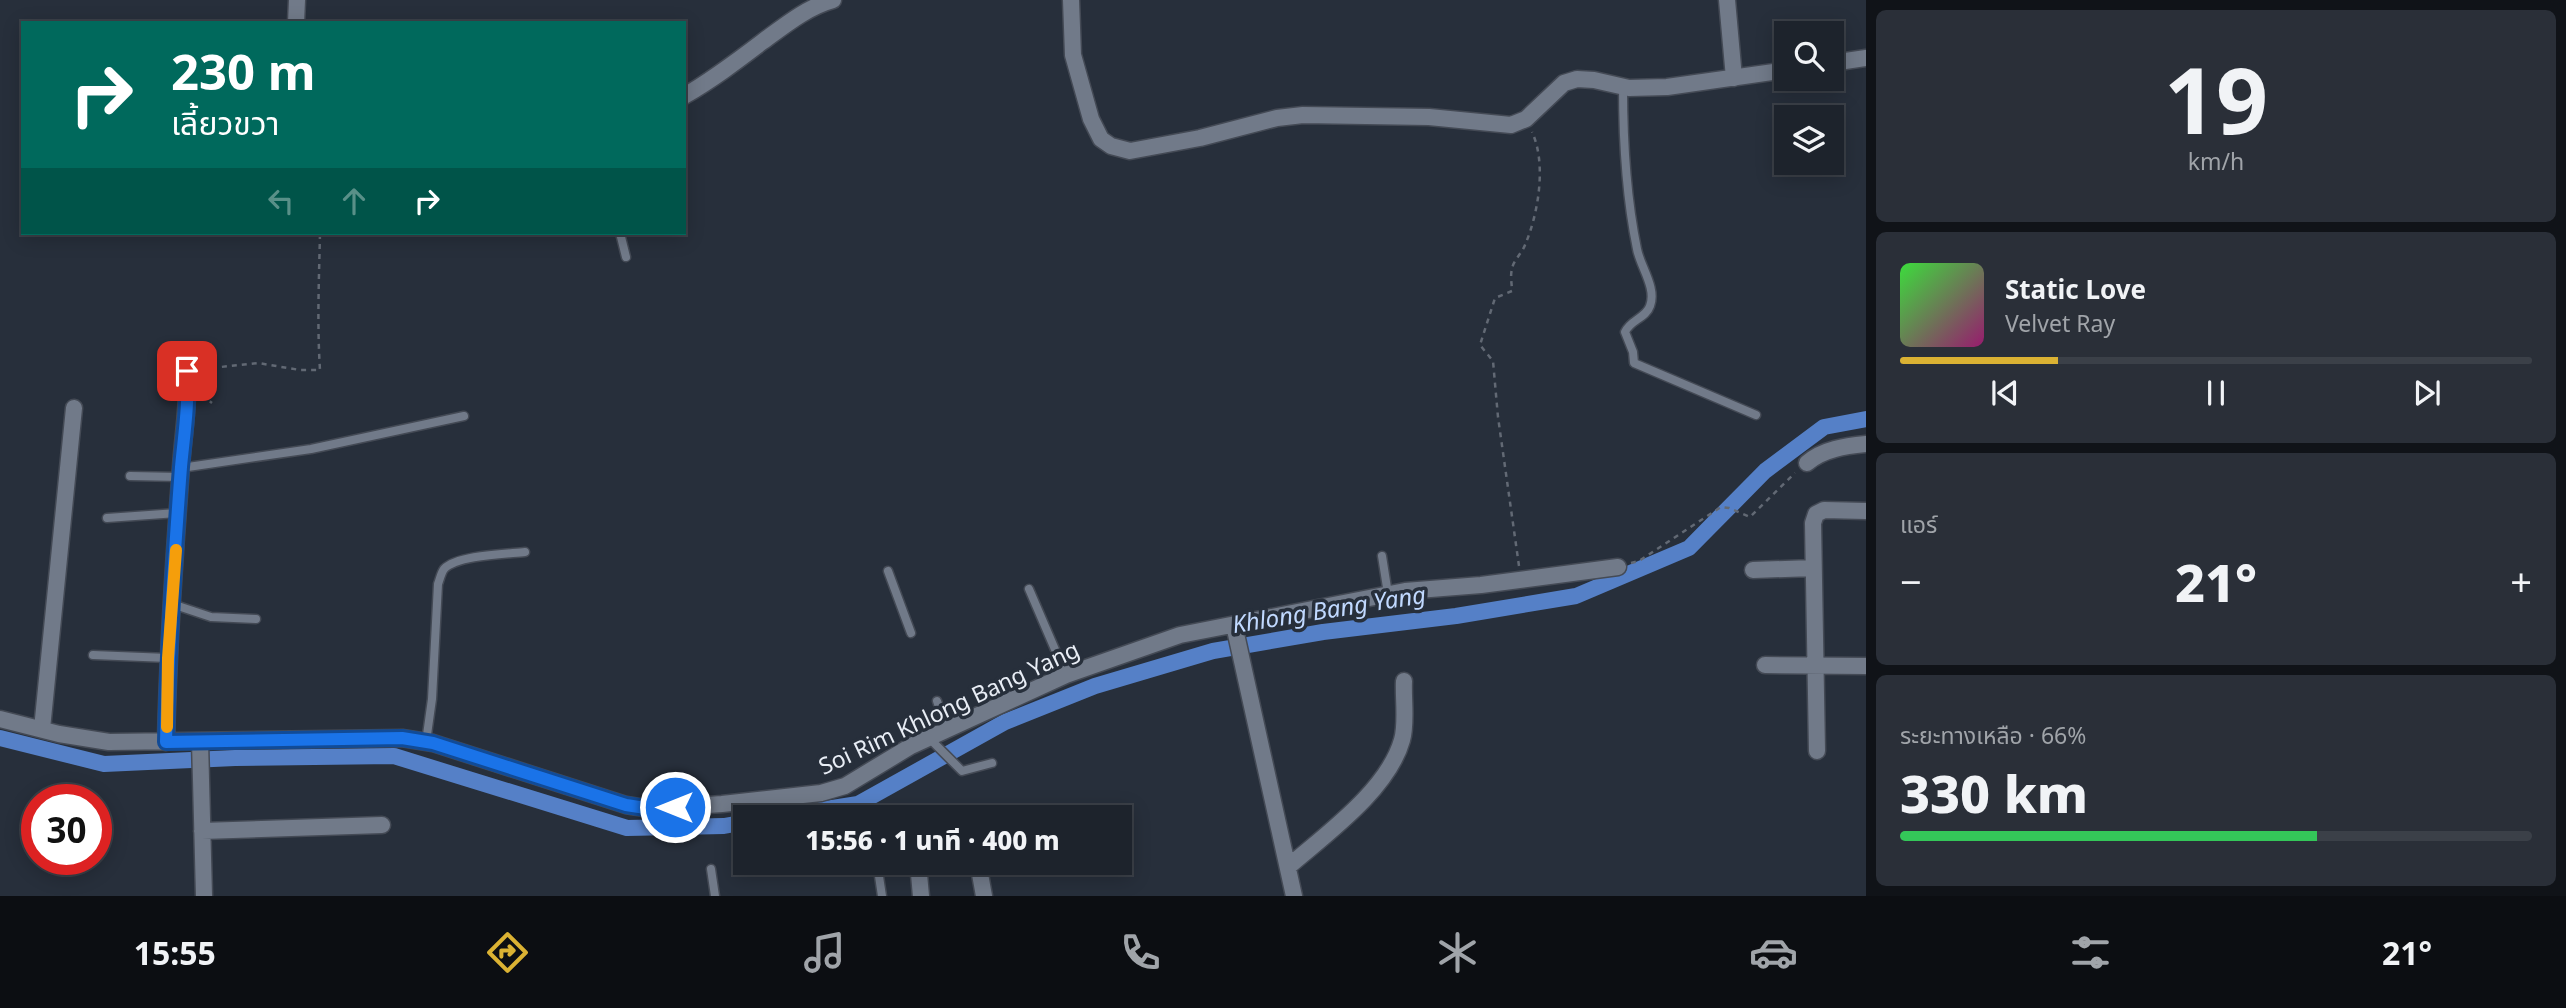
<!DOCTYPE html>
<html lang="th">
<head>
<meta charset="utf-8">
<style>
  body { margin:0; font-family:"Noto Sans","Noto Sans Thai",sans-serif; background:#2a2f38; color:#f1f3f6; height:100vh; display:flex; flex-direction:column; font-size:26px; white-space:nowrap }
  * { box-sizing:border-box; margin:0 }
  p { font-size:23px; color:#a0a4a9 }
  .icon { flex:none; width:38px; height:38px; fill:none; stroke:currentColor; stroke-width:2; stroke-linecap:round; stroke-linejoin:round }
  .map { position:relative; flex:1; overflow:hidden }
  .details { display:flex; flex-direction:column; gap:10px; padding:10px; background:#101318; width:700px }
  .details>* { flex:none }
  .banner { position:absolute; left:21px; top:21px; width:665px; height:214px; border-radius:0px; box-shadow:0 4px 18px #0003,0 0 0 2px #3b4048; background:#00695c; color:#fff; overflow:hidden }
  .tools { position:absolute; left:1774px; top:21px; display:grid; gap:14px }
  .tools a { display:grid; place-items:center; width:70px; height:70px; border-radius:0px; background:#1d232c; box-shadow:0 4px 18px #0003,0 0 0 2px #3b4048; font-size:35px }
  .speed { position:absolute; left:21px; top:784px; display:flex; gap:14px; font-size:35px; font-weight:700; text-align:center }
  .speed>* { display:grid; place-content:center; width:91px; height:91px; border-radius:50%; background:#1d232c; box-shadow:0 4px 18px #0003,0 0 0 2px #3b4048; line-height:1 }
  .speed .limit { border:10px solid #d22; background:#fff; color:#111 }
  .pin { position:absolute; display:grid; place-items:center; width:60px; height:60px; color:#fff; margin:-30px; border-radius:14px; box-shadow:0 4px 10px #0006 }
  .me { position:absolute; width:77px; margin:-38px; rotate:270deg; stroke-linejoin:round; filter:drop-shadow(0 0 5px #0008) }
  .turn { display:flex; align-items:center; gap:24px; height:147px; padding:0 35px; font-size:32px }
  .turn .icon { width:91px; height:91px; stroke-width:2.5 }
  .turn b { display:block; font-size:49px; line-height:60px }
  .lanes { display:flex; align-items:center; height:66px; padding:0 35px; background:#0003; justify-content:center; gap:35px; direction:ltr }
  .lanes .off { opacity:.35 }
  .big { font-size:52px; font-weight:800; line-height:1.1 }
  .details .card { flex:1; display:flex; flex-direction:column; justify-content:center; gap:10px; min-width:0; padding:0 24px; border-radius:10px; background:#2a2f38 }
  .details .dial { align-items:center; gap:0 }
  .dial b { font-size:91px; line-height:1 }
  .song { display:flex; align-items:center; gap:21px }
  .cover { width:84px; height:84px; border-radius:10px; background:linear-gradient(135deg,hsl(120 70% 55%),hsl(320 70% 35%)) }
  .played { height:7px; border-radius:4px; background:linear-gradient(90deg,#dbb233 25%,#3b4048 25%) }
  .keys { display:flex; justify-content:space-around; direction:ltr }
  .heat { display:flex; justify-content:space-between; align-items:center; font-size:38px; direction:ltr }
  .charge { height:10px; border-radius:5px; background:linear-gradient(90deg,#34c759 66%,#3b4048 0) }
  .trip { position:absolute; left:733px; top:805px; width:399px; height:70px; border-radius:0px; background:#1d232c; box-shadow:0 4px 18px #0003,0 0 0 2px #3b4048; font-weight:800; line-height:70px; text-align:center }
  .menu { display:flex; height:112px; justify-content:space-around; align-items:center; background:#0c0e12; color:#a0a4a9 }
  .menu .icon { width:49px; height:49px }
  .menu .selected { color:#dbb233 }
  .menu b { font-size:32px; color:#f1f3f6 }
  main { display:flex; flex:1; min-height:0 }
  .map>svg:first-child { display:block }
  .lines { fill:none; stroke-linecap:round; stroke-linejoin:round }
  .canal { stroke:#5580c7; stroke-width:16 }
  .service-casing { stroke:#444a55; stroke-width:11 }
  .minor-casing { stroke:#444a55; stroke-width:19 }
  .path { stroke:#626974; stroke-width:2.5; stroke-dasharray:5 5; stroke-linecap:butt }
  .service { stroke:#717a89; stroke-width:8 }
  .minor { stroke:#717a89; stroke-width:16 }
  .route-casing { stroke:#114b97; stroke-width:18 }
  .route { stroke:#1a73e8; stroke-width:12 }
  .slow { stroke:#f59e0b; stroke-width:12 }
  .labels { text-anchor:middle; stroke-width:7; stroke-linejoin:round; paint-order:stroke }
  .street-label { font-size:23px; fill:#e8edf5; stroke:#272f3b }
  .water-label { font-size:24px; font-style:italic; fill:#c1d9ff; stroke:#272f3b }
</style>
</head>
<body>
<main>
<div class="map">
<svg width="1866" height="896" viewBox="0 0 1866 896">
  <rect width="100%" height="100%" fill="#272f3b"/>
  <g class="lines">
    <path class="canal" d="M0,738L104,764L235,758L394,756L627,828L724,826L746,822
      M775,817L858,804L1005,722L1095,686L1213,651L1323,632L1456,616L1576,596L1689,548L1765,471L1824,427L1866,419"/>
    <g class="service-casing">
      <path id="service" d="M1623,87C1623,141 1626,196 1637,249C1640,266 1657,288 1650,306C1646,318 1630,320 1625,332L1633,352L1634,363L1756,415
        M620,233L626,257
        M181,468L311,449L464,416
        M130,476L181,477
        M107,518L177,513
        M1382,556L1388,594
        M888,571L911,633
        M1029,589L1066,675
        M172,604L211,617L256,619
        M93,655L168,658
        M937,701L947,730
        M929,738L962,771L992,763
        M426,742L432,699L438,584C440,579 441,573 444,569C457,555 506,554 525,552
        M877,863L882,896
        M711,869L715,896"/>
    </g>
    <g class="minor-casing">
      <path id="minor" d="M1071,0L1073,55L1091,119L1101,139L1111,146L1130,151L1200,138L1277,118L1303,115L1429,117L1511,125L1526,119L1564,83L1577,79L1594,80L1629,88L1667,87L1787,70
        M1727,0L1734,78
        M296,23L297,0
        M1832,63L1866,58
        M684,96C712,80 737,61 762,42C784,26 807,7 833,0
        M1807,463C1823,449 1846,446 1866,444
        M1753,570L1813,568
        M1234,625L1294,896
        M1765,665L1866,666
        M0,719L59,734L109,742L402,738L433,743L626,805L651,809L722,804L821,793L845,786L911,746L1066,675L1180,635L1405,591L1481,585L1618,567
        M42,729L74,408
        M200,741L204,896
        M166,742C168,650 174,559 181,467C183,435 189,404 187,371
        M1817,751L1813,523L1816,514L1824,510L1866,511
        M202,831L382,825
        M918,863L921,896
        M978,863L984,896
        M1288,867C1326,834 1388,790 1402,740C1407,723 1403,699 1404,681"/>
    </g>
    <path class="path" d="M202,369L258,363L300,370H320C317,324 319,279 320,233
      M202,395L212,403
      M1631,563L1639,561L1721,507L1729,508L1750,517L1795,473
      M1519,566L1498,417L1493,361L1480,345L1495,298L1512,291C1512,285 1510,276 1512,269C1513,261 1522,253 1525,245C1538,215 1547,164 1532,132"/>
    <use href="#service" class="service"/>
    <use href="#minor" class="minor"/>
  </g>
  <g class="lines">
    <g class="route-casing">
      <path id="route" d="M187,371C189,404 184,435 181,467C174,559 168,650 166,742L402,738L433,743L626,805L652,809L675,807"/>
    </g>
    <use href="#route" class="route"/>
    <path class="slow" d="M167,727L168,658L176,550"/>
  </g>
  <g class="labels">
    <g class="street-label">
      <text transform="translate(949 708) rotate(-25)" y="8">Soi Rim Khlong Bang Yang</text>
    </g>
    <g class="water-label">
      <text transform="translate(1329 610) rotate(-9)" y="8">Khlong Bang Yang</text>
    </g>
  </g>
</svg>
<div class="tools">
<a><svg class="icon" aria-label="search" viewBox="0 0 24 24"><circle cx="10" cy="10" r="6"/><path d="M15 15l6 6"/></svg></a>
<a><svg class="icon" aria-label="layers" viewBox="0 0 24 24"><path d="M12 4l9 5-9 5-9-5zM3 14l9 5 9-5"/></svg></a>
</div>
<div class="speed"><div class="limit">30</div></div>
<div class="pin" style="left:187px;top:371px;background:#d93025"><svg class="icon" aria-label="arrive" viewBox="0 0 24 24"><path d="M6 21V4h12l-3 4 3 4H6"/></svg></div>
<svg class="me" style="left:675px;top:807px" viewBox="-20 -20 40 40"><circle r="17" fill="#1a73e8" stroke="#fff" stroke-width="3"/><path d="M0-11L8 9 0 5-8 9z" fill="#fff"/></svg>
<div class="trip">15:56 · 1 นาที · 400 m</div>
<div class="banner">
<div class="turn"><svg class="icon" aria-label="right" viewBox="0 0 24 24"><path d="M7 20v-9h11M14 6l5 5-5 5"/></svg><div><b>230 m</b>เลี้ยวขวา</div></div>
<div class="lanes"><svg class="icon off" aria-label="left" viewBox="0 0 24 24"><path d="M17 20v-9H6M10 6l-5 5 5 5"/></svg><svg class="icon off" aria-label="ahead" viewBox="0 0 24 24"><path d="M12 20V5M6 11l6-6 6 6"/></svg><svg class="icon" aria-label="right" viewBox="0 0 24 24"><path d="M7 20v-9h11M14 6l5 5-5 5"/></svg></div>
</div>
</div>
<section class="details">
<div class="card dial"><b>19</b><p>km/h</p></div>
<div class="card">
<div class="song"><i class="cover"></i><div><b>Static Love</b><p>Velvet Ray</p></div></div>
<div class="played"></div>
<div class="keys"><svg class="icon" aria-label="previous" viewBox="0 0 24 24"><path d="M18 5L8 12l10 7zM5 5v14"/></svg><svg class="icon" aria-label="pause" viewBox="0 0 24 24"><path d="M8 5v14M16 5v14"/></svg><svg class="icon" aria-label="next" viewBox="0 0 24 24"><path d="M6 5l10 7-10 7zM19 5v14"/></svg></div>
</div>
<div class="card"><p>แอร์</p>
<div class="heat"><a>−</a><b class="big">21°</b><a>+</a></div>
</div>
<div class="card"><p>ระยะทางเหลือ · 66%</p><b class="big">330 km</b><div class="charge"></div></div>
</section>
</main>
<nav class="menu">
<b>15:55</b>
<svg class="icon selected" aria-label="directions" viewBox="0 0 24 24"><path d="M12 3l9 9-9 9-9-9zM9 14v-3h6M13 9l2 2-2 2"/></svg>
<svg class="icon" aria-label="music" viewBox="0 0 24 24"><path d="M9 18V5l10-2v13"/><circle cx="6" cy="18" r="3"/><circle cx="16" cy="16" r="3"/></svg>
<svg class="icon" aria-label="phone" viewBox="0 0 24 24"><path d="M5 4h4l2 5-3 2q2 4 5 5l2-3 5 2v4C11 20 4 13 5 4z"/></svg>
<svg class="icon" aria-label="climate" viewBox="0 0 24 24"><path d="M12 3v18M4 7l16 10M4 17L20 7"/></svg>
<svg class="icon" aria-label="car" viewBox="0 0 24 24"><path d="M5 17H2v-5l4-1 3-4h7l3 4 3 1v5h-3M9 17h6M6 11h13"/><circle cx="7" cy="17" r="2"/><circle cx="17" cy="17" r="2"/></svg>
<svg class="icon" aria-label="filters" viewBox="0 0 24 24"><path d="M4 7h16M4 17h16"/><circle cx="9" cy="7" r="2"/><circle cx="15" cy="17" r="2"/></svg>
<b>21°</b>
</nav>
</body>
</html>
